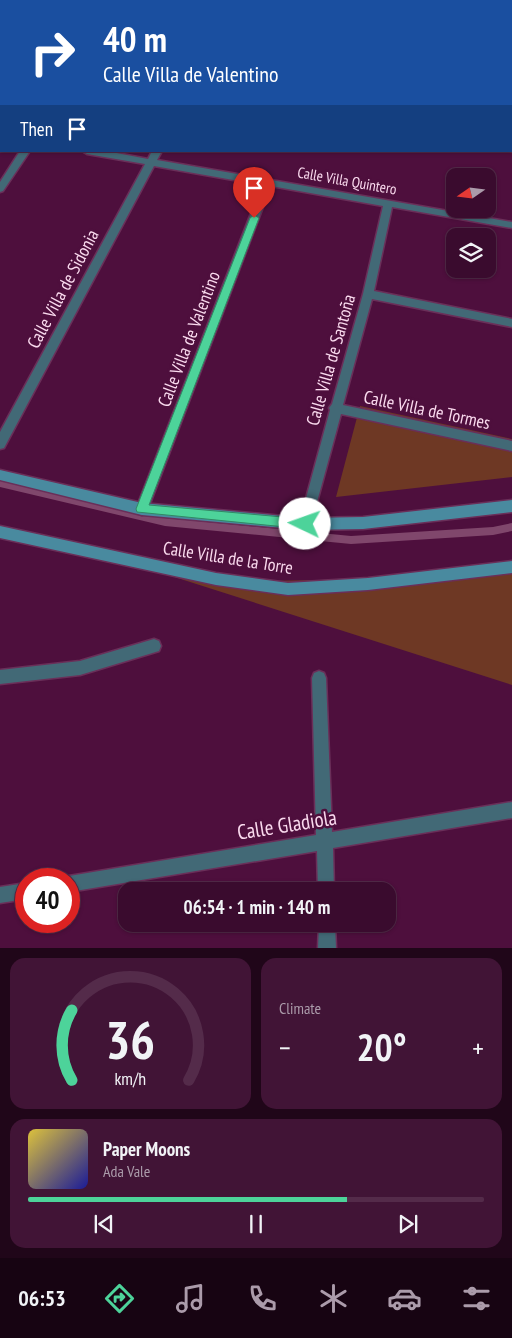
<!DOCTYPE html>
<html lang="en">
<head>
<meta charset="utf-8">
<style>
  body { margin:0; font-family:"PT Sans Narrow",sans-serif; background:#411436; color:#f1f3f6; height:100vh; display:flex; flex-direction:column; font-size:19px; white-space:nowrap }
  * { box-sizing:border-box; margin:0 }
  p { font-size:16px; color:#ab9baa }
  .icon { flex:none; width:28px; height:28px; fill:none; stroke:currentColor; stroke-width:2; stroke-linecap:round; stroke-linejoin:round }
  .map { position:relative; height:948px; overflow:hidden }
  .sheet { display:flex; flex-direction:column; gap:10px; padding:10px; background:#200619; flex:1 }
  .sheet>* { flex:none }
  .guide { position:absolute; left:0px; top:0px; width:512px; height:152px; box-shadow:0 1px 4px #0004,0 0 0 1px #542b4a; background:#1a4fa0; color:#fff; overflow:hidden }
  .needle { width:32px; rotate:256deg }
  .tools { position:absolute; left:446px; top:168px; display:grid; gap:10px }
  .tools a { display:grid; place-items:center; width:50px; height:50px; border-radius:10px; background:#3a0b2e; box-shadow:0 1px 4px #0004,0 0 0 1px #542b4a; font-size:25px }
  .speed { position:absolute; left:15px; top:868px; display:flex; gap:10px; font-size:25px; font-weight:700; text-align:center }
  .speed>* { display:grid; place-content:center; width:65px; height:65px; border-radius:50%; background:#3a0b2e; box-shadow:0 1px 4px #0004,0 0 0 1px #542b4a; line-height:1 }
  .speed .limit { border:8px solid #d22; background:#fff; color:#111 }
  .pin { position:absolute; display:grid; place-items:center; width:42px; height:42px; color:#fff; margin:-51px -21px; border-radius:50% 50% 50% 0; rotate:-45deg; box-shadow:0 0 5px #0007 }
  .pin .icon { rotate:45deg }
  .me { position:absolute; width:55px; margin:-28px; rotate:273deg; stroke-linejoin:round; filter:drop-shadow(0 0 4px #0008) }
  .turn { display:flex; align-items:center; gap:18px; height:105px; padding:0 20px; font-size:22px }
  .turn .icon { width:65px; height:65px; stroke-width:2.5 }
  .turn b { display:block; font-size:35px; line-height:42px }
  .then { display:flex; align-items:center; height:48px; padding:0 20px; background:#0003; gap:10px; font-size:19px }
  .big { font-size:38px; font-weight:700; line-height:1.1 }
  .sheet .widget { flex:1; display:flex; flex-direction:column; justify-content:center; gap:8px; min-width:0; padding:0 18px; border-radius:15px; background:#411436 }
  .sheet .dial { align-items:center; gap:0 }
  .dial svg { height:130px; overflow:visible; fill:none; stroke:#542b4a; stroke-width:7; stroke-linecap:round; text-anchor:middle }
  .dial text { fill:#f1f3f6; stroke:none }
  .song { display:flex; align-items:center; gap:15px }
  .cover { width:60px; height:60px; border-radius:8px; background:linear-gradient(135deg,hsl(50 70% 55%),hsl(240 70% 35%)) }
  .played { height:5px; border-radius:2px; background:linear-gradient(90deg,#4dd39a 70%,#542b4a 70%) }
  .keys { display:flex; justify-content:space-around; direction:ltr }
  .heat { display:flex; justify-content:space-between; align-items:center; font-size:28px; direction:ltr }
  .sheet .tiles { flex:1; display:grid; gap:10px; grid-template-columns:1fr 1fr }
  .widget:last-child { grid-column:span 2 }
  .trip { position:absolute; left:118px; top:882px; width:278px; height:50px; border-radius:15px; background:#3a0b2e; box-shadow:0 1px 4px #0004,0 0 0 1px #542b4a; font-weight:700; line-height:50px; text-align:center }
  .dock { display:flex; height:80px; justify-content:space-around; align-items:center; background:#170412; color:#ab9baa }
  .dock .icon { width:35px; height:35px }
  .dock .selected { color:#4dd39a }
  .dock b { font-size:22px; color:#f1f3f6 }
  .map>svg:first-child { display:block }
  .green { fill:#6e3824 }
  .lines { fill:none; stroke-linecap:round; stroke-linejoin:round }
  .stream { fill:#80476c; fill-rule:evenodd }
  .street-casing { stroke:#6a2f59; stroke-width:3 }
  .secondary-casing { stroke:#6a2f59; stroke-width:3 }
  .street { fill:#426976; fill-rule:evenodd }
  .secondary { fill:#498a9f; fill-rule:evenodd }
  .route { fill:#4dd39a; stroke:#328964 }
  .labels { text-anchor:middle; stroke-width:5; stroke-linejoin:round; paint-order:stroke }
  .far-street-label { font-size:15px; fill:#fadaee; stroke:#4e0f3d }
  .street-label { font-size:18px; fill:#fadaee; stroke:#4e0f3d }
  .near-street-label { font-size:21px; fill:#fadaee; stroke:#4e0f3d }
</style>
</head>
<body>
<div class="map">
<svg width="512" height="948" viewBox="0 0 512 948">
  <rect width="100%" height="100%" fill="#4e0f3d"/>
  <path class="green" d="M360,406L512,439V477L336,497Z
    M512,561V685L165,574L266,581L370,579Z"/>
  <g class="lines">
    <path class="stream" d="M473,0H479L480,1H474Z
      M511,45H512V50H511Z
      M0,479L165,518L351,536L493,527L512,523V531L493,535L351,544L165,526L0,487Z"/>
    <g class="street-casing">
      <path id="street" d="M0,133H1V140H0Z
        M511,138H512V144H511Z
        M20,151H30L3,191L0,192V182Z
        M82,151H106L148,159L152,151H162L157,160L512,222V228L392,207L374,291L512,319V327L372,299L343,405L512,441V451L341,414L311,524L310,528L305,530L300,528L299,524L330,410L329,408L332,404L363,294L383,206L271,186L148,509L147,513L142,515L137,513L136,509L262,185L154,166L4,448L0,449V432L145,164L87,154Z
        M154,639L159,641L161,646L159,651L80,675L0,684V670L80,661Z
        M319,671L324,673L326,678L332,832L512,802V818L333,848L334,891H318L317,851L69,892V879H63L69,876L316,835L312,678L314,673Z
        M26,883V899L0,903V887Z
        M319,924H335L336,948H318Z"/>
    </g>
    <g class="secondary-casing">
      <path id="secondary" d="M430,0H438V1H430Z
        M494,0H502L503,1H495Z
        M511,13H512V18H511Z
        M511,104L512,105V112H511Z
        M0,470L142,503L305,518L363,517L512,500V512L363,529L305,530L142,515L0,480Z
        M0,526L216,573L288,583L368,578L512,561V573L368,590L288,595L216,585L0,538Z"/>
    </g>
    <use href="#street" class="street"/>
    <use href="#secondary" class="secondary"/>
  </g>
  <path class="route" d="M254,215L259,218L149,505L305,519L309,520L311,524L309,527L305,529L137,512L136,509L250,218Z"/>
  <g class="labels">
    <g class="far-street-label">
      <text transform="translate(347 181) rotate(10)" y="5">Calle Villa Quintero</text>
    </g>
    <g class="street-label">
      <text transform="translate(63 289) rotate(-62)" y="6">Calle Villa de Sidonia</text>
      <text transform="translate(189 339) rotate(-69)" y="6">Calle Villa de Valentino</text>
      <text transform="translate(331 360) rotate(-74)" y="6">Calle Villa de Santoña</text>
      <text transform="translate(427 410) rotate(12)" y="6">Calle Villa de Tormes</text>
      <text transform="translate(228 558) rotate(9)" y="6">Calle Villa de la Torre</text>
    </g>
    <g class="near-street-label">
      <text transform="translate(287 825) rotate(-9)" y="7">Calle Gladiola</text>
    </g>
  </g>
</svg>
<div class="tools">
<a><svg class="needle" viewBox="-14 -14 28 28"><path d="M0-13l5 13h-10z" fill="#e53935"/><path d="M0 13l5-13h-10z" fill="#ab9baa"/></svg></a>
<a><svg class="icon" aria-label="layers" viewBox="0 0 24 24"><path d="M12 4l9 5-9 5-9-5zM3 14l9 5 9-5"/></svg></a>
</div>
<div class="speed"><div class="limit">40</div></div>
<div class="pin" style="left:254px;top:218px;background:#d93025"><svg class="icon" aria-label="arrive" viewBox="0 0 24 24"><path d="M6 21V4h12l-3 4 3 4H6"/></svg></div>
<svg class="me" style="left:305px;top:524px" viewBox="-20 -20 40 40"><circle r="19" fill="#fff"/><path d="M0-13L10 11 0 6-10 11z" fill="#4dd39a"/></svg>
<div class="trip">06:54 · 1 min · 140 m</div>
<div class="guide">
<div class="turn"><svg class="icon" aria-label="right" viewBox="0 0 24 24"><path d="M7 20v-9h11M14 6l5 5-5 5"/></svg><div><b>40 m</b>Calle Villa de Valentino</div></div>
<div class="then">Then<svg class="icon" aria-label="arrive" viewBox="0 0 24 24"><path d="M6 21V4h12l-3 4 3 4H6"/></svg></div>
</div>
</div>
<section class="sheet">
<div class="tiles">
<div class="widget dial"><svg viewBox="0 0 100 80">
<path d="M14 69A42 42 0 1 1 86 69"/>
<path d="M14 69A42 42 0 0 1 14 26" stroke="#4dd39a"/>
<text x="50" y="56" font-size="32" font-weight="700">36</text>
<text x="50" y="72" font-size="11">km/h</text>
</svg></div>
<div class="widget"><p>Climate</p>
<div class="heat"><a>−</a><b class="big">20°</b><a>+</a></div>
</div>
<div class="widget">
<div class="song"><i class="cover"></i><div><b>Paper Moons</b><p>Ada Vale</p></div></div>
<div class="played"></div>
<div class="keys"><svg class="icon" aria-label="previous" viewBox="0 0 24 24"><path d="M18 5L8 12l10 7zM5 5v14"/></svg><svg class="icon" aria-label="pause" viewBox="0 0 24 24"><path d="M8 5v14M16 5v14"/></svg><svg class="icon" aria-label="next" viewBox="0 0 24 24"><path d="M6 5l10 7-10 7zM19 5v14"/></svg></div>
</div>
</div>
</section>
<nav class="dock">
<b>06:53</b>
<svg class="icon selected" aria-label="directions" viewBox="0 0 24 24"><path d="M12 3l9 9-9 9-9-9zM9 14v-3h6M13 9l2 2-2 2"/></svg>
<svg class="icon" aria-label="music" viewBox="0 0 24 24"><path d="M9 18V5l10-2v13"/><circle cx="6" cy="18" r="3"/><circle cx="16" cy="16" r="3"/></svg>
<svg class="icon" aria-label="phone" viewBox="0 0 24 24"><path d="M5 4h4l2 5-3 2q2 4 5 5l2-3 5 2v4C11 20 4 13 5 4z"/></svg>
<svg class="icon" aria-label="climate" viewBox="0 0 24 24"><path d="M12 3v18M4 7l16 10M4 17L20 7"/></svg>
<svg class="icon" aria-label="car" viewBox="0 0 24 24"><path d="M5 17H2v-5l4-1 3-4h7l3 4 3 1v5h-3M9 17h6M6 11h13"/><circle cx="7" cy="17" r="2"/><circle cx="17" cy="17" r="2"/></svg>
<svg class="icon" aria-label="filters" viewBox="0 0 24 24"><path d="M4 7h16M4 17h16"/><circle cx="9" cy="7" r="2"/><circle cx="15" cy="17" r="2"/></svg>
</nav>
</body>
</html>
